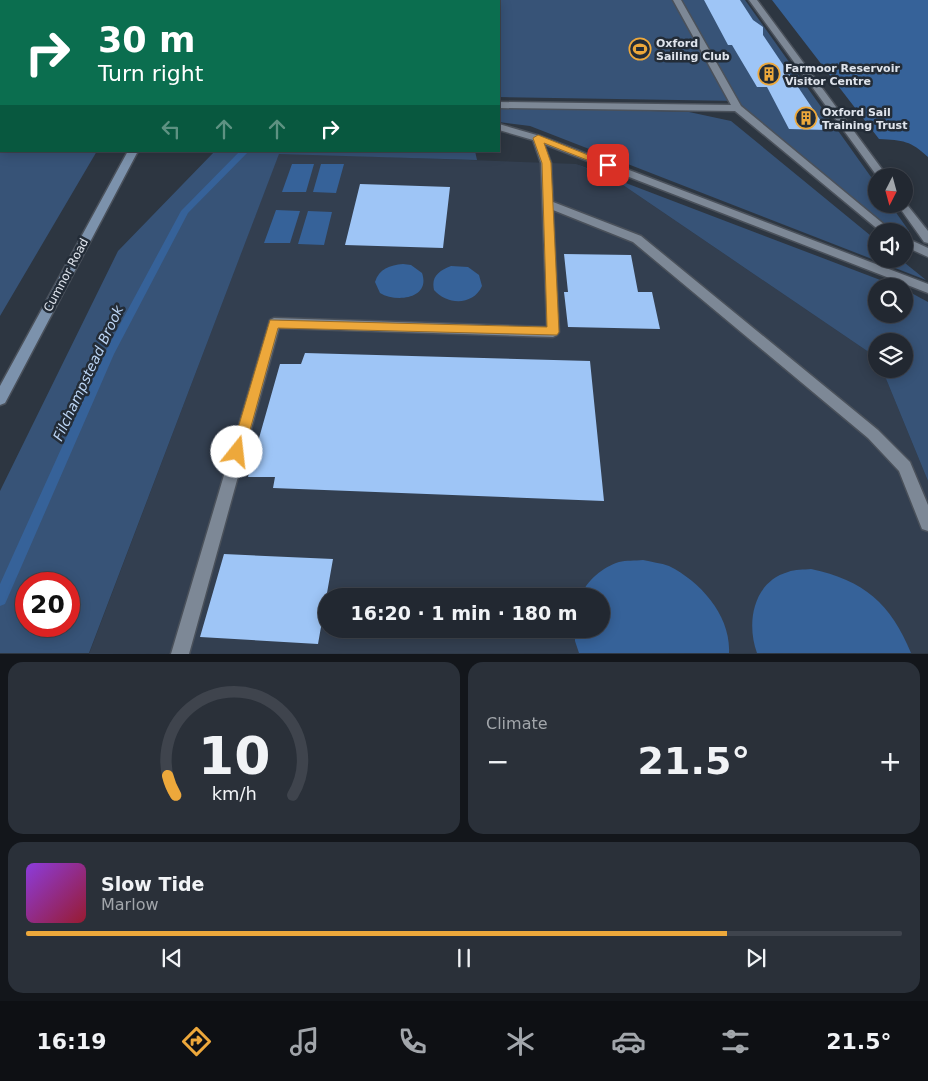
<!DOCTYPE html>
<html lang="en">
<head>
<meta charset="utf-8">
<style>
  body { margin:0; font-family:"DejaVu Sans",sans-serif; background:#2a3039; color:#f1f3f6; height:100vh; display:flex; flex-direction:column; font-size:19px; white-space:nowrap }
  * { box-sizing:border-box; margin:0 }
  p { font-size:16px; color:#a2a6ab }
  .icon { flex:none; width:28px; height:28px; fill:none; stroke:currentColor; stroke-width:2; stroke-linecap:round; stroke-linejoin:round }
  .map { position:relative; height:654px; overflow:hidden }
  .details { display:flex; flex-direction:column; gap:8px; padding:8px; background:#13161b; flex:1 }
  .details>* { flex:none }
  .guide { position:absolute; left:0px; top:0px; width:500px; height:152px; box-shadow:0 2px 12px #0003,0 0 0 1px #3f444d; background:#0b6e4f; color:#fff; overflow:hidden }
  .needle { width:32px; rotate:186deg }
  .fabs { position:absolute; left:868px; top:168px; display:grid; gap:10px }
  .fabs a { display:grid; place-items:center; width:45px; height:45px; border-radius:50%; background:#222831; box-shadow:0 2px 12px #0003,0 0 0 1px #3f444d; font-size:25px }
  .speed { position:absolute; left:15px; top:572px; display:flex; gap:10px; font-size:25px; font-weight:700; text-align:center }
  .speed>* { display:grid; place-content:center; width:65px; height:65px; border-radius:50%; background:#222831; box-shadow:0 2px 12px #0003,0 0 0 1px #3f444d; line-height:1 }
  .speed .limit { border:8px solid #d22; background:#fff; color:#111 }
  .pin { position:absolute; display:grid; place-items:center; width:42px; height:42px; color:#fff; margin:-21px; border-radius:10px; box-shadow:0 2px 8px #0006 }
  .me { position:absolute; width:55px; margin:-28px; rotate:16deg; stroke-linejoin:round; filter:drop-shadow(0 0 4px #0008) }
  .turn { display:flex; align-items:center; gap:18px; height:105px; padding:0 15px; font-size:22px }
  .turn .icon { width:65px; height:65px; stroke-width:2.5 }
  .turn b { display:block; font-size:35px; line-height:42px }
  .lanes { display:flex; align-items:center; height:48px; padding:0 15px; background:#0003; justify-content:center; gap:25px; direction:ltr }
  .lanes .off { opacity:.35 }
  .big { font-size:38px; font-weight:700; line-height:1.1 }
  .details .widget { flex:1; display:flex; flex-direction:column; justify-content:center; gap:8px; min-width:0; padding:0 18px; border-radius:15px; background:#2a3039 }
  .details .dial { align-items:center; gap:0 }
  .dial svg { height:130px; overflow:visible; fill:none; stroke:#3f444d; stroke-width:7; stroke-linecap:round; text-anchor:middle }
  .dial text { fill:#f1f3f6; stroke:none }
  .song { display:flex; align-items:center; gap:15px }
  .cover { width:60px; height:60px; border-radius:8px; background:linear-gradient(135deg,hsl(270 70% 55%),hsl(350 70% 35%)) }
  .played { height:5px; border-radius:2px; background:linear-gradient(90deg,#eda83b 80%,#3f444d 80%) }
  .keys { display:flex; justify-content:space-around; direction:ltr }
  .heat { display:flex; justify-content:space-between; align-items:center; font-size:28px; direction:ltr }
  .details .tiles { flex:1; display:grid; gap:8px; grid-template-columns:1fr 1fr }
  .widget:last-child { grid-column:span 2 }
  .trip { position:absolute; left:318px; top:588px; width:292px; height:50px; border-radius:25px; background:#222831; box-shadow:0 2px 12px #0003,0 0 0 1px #3f444d; font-weight:700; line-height:50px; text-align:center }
  .tab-bar { display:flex; height:80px; justify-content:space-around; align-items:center; background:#0e1014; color:#a2a6ab }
  .tab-bar .icon { width:35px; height:35px }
  .tab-bar .selected { color:#eda83b }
  .tab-bar b { font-size:22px; color:#f1f3f6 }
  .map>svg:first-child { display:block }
  .built { fill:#333f50; fill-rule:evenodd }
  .green { fill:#375377; fill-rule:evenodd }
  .water { fill:#366299 }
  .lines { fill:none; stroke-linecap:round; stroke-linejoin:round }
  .stream { fill:#366299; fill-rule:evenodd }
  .building { fill:#9ec5f6 }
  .service-casing { stroke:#4a515b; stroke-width:3 }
  .pedestrian-casing { stroke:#4a515b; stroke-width:3 }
  .secondary-casing { stroke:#4a515b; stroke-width:3 }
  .service { fill:#7d8896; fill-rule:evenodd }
  .pedestrian { fill:#7d8896; fill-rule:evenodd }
  .secondary { fill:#7c92ac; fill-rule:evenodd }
  .route { fill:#eda83b; stroke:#9a6d26 }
  .labels { text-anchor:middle; stroke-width:5; stroke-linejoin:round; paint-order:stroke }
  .far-poi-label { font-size:11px; font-weight:bold; fill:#dfe4ec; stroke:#232c37; text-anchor:start }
  .street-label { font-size:12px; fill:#dfe4ec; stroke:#232c37 }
  .water-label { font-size:14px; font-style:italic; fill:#bcd5f5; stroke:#232c37 }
</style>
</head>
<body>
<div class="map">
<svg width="928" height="654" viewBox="0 0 928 654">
  <rect width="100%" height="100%" fill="#2d3641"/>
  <path class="built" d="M279,153L576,164L620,183L876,357V369H882L928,481V653L89,654ZM326,596H601V629H326Z"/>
  <path class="green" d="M244,0H745L876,184V204H890L909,231H891L744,111L739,101L499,97V1Z
    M499,107L689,112L731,121L876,240V259H900L926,280L530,126L499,122Z
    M0,130L1,151H97L0,316Z
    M215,151H475L477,160L279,154L89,653H0V491L118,251ZM26,584H69V626H26Z
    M576,164L896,286H876V314H904V289L928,302V481L882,369H904V341H876V357L620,183Z"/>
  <path class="water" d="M772,0H928V157C911,141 903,140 879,139Z
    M292,164H314L306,192H282Z
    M321,164H344L336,193L313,192Z
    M276,210L300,211L290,243H264Z
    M308,211L332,212L324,245L298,244Z
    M403,264L411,265L422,273C431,299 396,303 380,293L375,282C379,269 390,265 403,264Z
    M451,266L468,267L479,275L482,286C473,306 447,305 434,290C431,276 439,271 451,266Z
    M643,560C651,562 661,563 669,566C701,582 731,616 729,653H579L575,641V629H601V596H581C586,581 603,567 619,562C626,560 635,561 643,560Z
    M811,569C864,580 891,604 911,653H757C746,623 753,582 788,572C795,569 804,570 811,569Z"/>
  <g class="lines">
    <path class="stream" d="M281,0H287L288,1H282Z
      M240,151H249L188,213L114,354L5,604L0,606V584L104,354L181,211Z"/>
  </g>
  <path class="building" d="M704,0H740L753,20L763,27V35L827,130L789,129L767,87H757L732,45H728Z
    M360,184L450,187L443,248L345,245Z
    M564,254L631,255L638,292H652L660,329L568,327L564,292H568Z
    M305,353L590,361L604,501L273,488L275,477H248L280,364H301Z
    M224,554L333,559L318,644L200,637Z"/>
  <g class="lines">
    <g class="service-casing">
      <path id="service" d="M673,0H681L741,106L892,231H880L735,111L499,108V102L731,105Z
        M499,124L540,136L928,284V293L544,144L551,163L553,202L641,236L878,430L910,462L928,505V531L922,529L899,471L868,438L633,242L553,210L559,332L557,335L553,337L279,328L189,654H171L270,320L274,318L547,327L541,163L533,140L499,130Z
        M904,237L928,248V257L904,246Z"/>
    </g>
    <g class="pedestrian-casing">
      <path id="pedestrian" d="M749,0H757L887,176H877Z
        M904,201L928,231V243L924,242L897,204H904Z"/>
    </g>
    <g class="secondary-casing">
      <path id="secondary" d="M216,0H224V1H216Z
        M128,151H138L5,403L0,405V386Z"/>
    </g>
    <use href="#service" class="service"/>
    <use href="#pedestrian" class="pedestrian"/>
    <use href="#secondary" class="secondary"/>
  </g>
  <path class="route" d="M538,135L613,165L608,168L605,167L544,143L551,163L559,332L557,335L278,328L244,452L242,456L237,457L232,456L231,452L270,320L547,327L542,163L533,138Z"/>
  <defs>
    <g id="stadium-ring" transform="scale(1.125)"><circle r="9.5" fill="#232c37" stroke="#eda83b" stroke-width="1.5"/><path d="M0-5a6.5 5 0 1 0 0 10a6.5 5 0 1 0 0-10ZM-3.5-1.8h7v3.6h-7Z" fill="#eda83b"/></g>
    <g id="building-ring" transform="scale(1.125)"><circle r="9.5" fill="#232c37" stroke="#eda83b" stroke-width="1.5"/><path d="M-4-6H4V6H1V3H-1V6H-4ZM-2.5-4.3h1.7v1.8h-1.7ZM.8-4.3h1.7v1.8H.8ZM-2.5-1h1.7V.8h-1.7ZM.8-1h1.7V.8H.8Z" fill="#eda83b"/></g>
  </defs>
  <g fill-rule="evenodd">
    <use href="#stadium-ring" x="640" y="49"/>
    <use href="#building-ring" x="769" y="74"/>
    <use href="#building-ring" x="806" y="118"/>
  </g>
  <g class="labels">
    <g class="far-poi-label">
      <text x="656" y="47">Oxford<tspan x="656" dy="13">Sailing Club</tspan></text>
      <text x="785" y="72">Farmoor Reservoir<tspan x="785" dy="13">Visitor Centre</tspan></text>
      <text x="822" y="116">Oxford Sail<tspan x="822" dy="13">Training Trust</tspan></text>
    </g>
    <g class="street-label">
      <text transform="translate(66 275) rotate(-62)" y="4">Cumnor Road</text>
    </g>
    <g class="water-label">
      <text transform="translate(88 373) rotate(-65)" y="5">Filchampstead Brook</text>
    </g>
  </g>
</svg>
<div class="fabs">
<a><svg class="needle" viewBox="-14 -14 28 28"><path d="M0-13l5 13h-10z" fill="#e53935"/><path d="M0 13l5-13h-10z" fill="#a2a6ab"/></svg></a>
<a><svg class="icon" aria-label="sound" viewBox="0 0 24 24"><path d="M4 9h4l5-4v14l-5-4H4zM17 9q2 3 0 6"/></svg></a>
<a><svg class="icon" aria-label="search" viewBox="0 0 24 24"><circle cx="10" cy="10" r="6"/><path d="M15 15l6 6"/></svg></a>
<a><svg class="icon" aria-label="layers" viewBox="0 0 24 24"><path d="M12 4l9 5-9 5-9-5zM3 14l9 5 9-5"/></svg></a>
</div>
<div class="speed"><div class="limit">20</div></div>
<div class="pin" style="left:608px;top:165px;background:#d93025"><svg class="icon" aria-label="arrive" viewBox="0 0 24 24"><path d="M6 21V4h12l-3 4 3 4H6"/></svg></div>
<svg class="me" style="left:237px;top:452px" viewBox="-20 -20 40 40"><circle r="19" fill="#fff"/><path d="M0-13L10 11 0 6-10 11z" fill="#eda83b"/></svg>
<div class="trip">16:20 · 1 min · 180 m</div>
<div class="guide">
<div class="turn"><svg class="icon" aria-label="right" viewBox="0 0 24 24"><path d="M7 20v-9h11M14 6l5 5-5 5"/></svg><div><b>30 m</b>Turn right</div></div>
<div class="lanes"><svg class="icon off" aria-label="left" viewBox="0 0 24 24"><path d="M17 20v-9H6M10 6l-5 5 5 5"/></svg><svg class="icon off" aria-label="ahead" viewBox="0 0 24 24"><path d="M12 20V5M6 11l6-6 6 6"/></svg><svg class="icon off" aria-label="ahead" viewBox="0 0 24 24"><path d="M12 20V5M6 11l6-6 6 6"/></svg><svg class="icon" aria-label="right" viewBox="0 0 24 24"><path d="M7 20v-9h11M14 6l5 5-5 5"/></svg></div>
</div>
</div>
<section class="details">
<div class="tiles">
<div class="widget dial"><svg viewBox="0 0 100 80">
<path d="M14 69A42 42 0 1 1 86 69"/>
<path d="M14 69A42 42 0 0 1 9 57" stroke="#eda83b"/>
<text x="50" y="56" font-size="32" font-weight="700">10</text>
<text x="50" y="72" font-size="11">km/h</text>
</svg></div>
<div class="widget"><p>Climate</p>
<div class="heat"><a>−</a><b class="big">21.5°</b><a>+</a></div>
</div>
<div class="widget">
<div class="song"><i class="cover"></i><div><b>Slow Tide</b><p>Marlow</p></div></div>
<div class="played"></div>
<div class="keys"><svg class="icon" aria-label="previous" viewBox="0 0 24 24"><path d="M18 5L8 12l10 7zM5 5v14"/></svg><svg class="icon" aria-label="pause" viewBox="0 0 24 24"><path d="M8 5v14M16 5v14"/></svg><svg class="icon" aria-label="next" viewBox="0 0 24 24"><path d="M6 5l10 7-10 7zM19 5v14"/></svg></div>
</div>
</div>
</section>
<nav class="tab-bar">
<b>16:19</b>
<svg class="icon selected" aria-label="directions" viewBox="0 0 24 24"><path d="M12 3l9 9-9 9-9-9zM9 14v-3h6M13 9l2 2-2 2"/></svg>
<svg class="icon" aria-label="music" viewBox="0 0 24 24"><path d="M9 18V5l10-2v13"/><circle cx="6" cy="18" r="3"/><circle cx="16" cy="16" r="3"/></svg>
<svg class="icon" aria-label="phone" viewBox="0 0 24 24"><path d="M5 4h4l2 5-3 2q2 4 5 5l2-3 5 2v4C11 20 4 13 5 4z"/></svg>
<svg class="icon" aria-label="climate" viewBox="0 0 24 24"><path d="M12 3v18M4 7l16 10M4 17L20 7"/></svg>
<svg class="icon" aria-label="car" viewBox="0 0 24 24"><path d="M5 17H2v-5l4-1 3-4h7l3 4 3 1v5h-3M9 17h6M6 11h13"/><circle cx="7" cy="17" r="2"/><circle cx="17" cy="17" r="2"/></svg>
<svg class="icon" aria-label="filters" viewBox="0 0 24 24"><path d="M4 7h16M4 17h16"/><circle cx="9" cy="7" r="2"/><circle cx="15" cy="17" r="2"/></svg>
<b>21.5°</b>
</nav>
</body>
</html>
